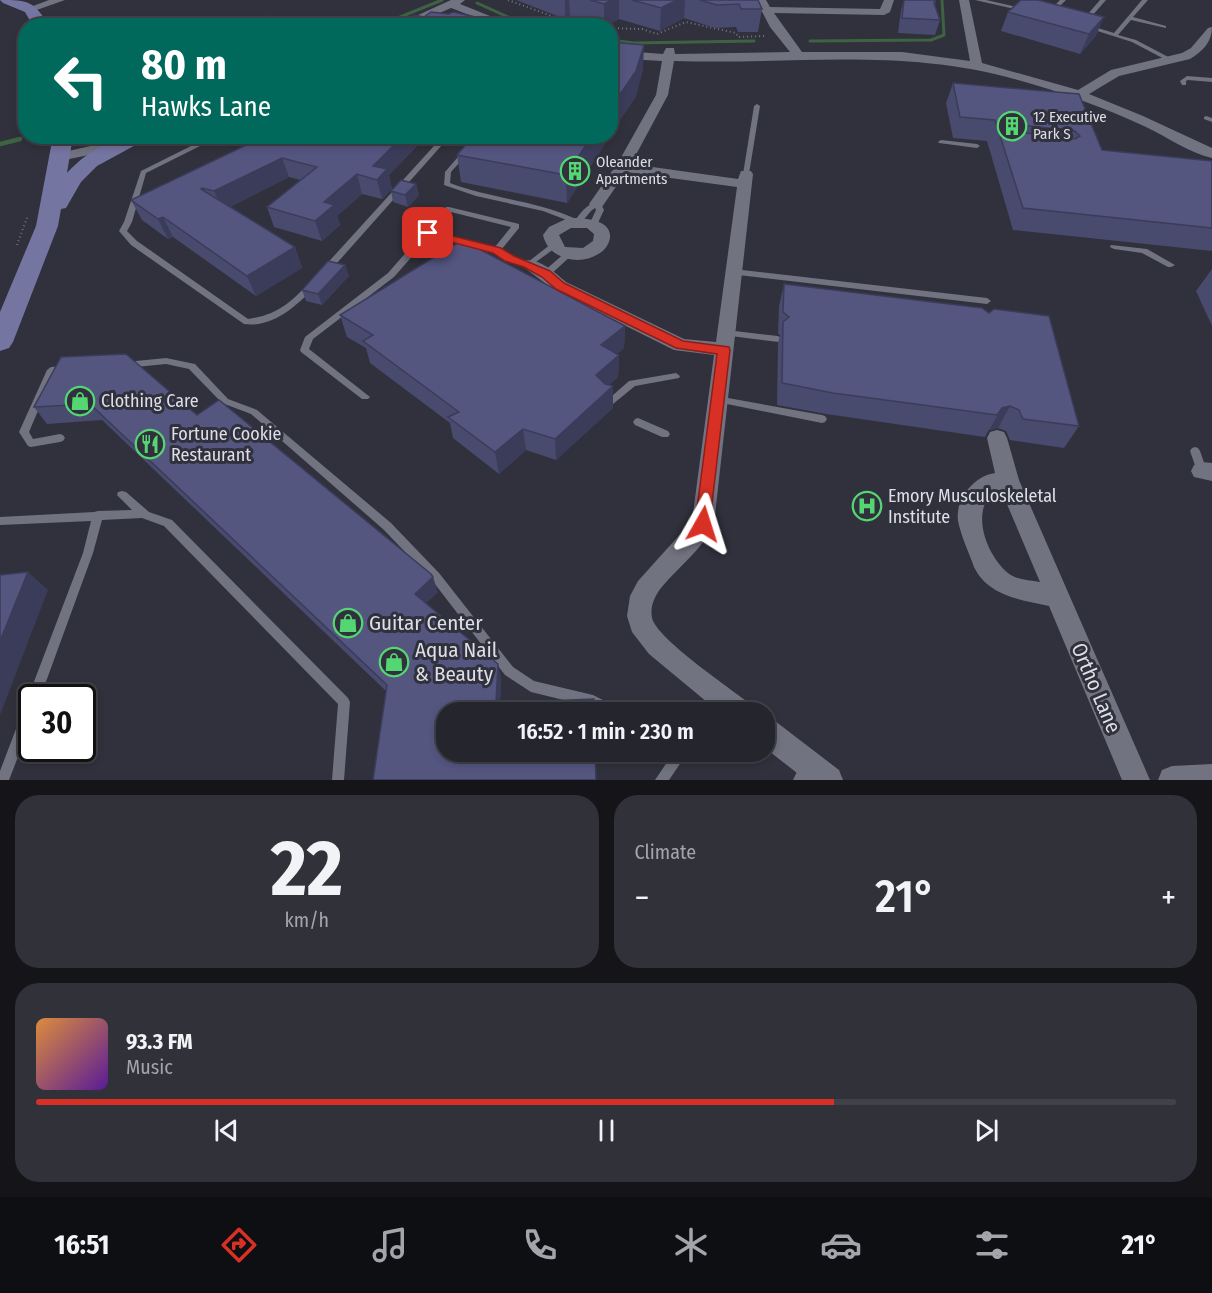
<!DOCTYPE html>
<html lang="en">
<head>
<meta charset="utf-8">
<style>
  body { margin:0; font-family:"Fira Sans Condensed",sans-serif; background:#303139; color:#f1f3f6; height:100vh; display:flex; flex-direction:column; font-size:22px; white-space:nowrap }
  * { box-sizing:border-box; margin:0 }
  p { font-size:20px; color:#a3a5aa }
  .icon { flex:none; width:33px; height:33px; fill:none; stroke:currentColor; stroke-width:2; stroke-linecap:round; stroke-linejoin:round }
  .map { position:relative; height:780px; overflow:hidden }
  .side { display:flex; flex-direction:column; gap:15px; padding:15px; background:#141419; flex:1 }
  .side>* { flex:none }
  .banner { position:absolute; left:18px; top:18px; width:600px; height:126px; border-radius:24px; box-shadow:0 3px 9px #0003,0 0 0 2px #414249; background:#00695c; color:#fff; overflow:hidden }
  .speed { position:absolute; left:18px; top:684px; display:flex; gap:12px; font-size:30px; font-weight:700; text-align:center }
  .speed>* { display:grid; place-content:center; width:78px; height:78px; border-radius:50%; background:#24252d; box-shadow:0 3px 9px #0003,0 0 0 2px #414249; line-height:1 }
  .speed .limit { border:3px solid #111; border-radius:9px; background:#fff; color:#111 }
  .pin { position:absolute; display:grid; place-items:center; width:51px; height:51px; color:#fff; margin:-26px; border-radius:12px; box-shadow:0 3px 9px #0006 }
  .me { position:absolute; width:66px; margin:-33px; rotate:6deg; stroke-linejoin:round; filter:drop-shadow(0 0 4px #0008) }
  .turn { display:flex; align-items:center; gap:21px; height:126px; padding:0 24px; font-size:27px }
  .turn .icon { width:78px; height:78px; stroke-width:2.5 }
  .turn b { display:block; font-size:42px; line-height:51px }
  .big { font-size:45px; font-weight:600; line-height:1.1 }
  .side .widget { flex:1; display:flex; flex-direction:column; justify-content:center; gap:9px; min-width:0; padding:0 21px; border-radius:24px; background:#303139 }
  .side .dial { align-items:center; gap:0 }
  .dial b { font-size:78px; line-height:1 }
  .song { display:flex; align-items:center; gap:18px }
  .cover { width:72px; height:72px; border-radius:9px; background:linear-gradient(135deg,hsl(30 70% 55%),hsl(270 70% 35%)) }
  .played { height:6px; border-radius:3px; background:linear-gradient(90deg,#d93025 70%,#414249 70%) }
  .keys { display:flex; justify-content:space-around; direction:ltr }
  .heat { display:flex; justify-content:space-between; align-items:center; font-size:33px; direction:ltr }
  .side .tiles { flex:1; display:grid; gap:15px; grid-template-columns:1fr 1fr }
  .widget:last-child { grid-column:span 2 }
  .trip { position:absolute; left:436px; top:702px; width:339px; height:60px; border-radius:24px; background:#24252d; box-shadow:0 3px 9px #0003,0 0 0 2px #414249; font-weight:600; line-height:60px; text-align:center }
  .tab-bar { display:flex; height:96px; justify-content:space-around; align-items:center; background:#0e0f12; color:#a3a5aa }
  .tab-bar .icon { width:42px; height:42px }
  .tab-bar .current { color:#d93025 }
  .tab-bar b { font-size:27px; color:#f1f3f6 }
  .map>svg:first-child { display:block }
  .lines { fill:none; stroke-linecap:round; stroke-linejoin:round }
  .stream-far1 { stroke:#3d6343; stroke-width:3 }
  .stream { stroke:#3d6343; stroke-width:4.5 }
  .path { stroke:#75767f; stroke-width:2; stroke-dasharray:1 3; stroke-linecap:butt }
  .service { fill:#727380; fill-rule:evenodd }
  .minor { fill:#727380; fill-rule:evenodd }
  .secondary { fill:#7575a1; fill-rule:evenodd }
  .wall { fill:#484a6e }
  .shaded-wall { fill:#3b3c5a }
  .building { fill:#545680; stroke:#3b3c5a; stroke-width:1.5; fill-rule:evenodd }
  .route { fill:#d93025; stroke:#8d1f18; stroke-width:1.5 }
  .labels { text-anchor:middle; stroke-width:6; stroke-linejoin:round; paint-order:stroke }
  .far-poi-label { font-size:15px; fill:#dedfe6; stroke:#30313c; text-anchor:start }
  .poi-label { font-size:18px; fill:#dedfe6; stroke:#30313c; text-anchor:start }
  .near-poi-label { font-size:21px; fill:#dedfe6; stroke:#30313c; text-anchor:start }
  .near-street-label { font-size:21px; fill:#dedfe6; stroke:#30313c }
</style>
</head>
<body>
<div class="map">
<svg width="1212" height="780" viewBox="0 0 1212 780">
  <rect width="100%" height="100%" fill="#30313c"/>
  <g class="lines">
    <path class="stream-far1" d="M477,3L528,26
      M378,26L442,0
      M610,40L634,43L754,41
      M810,41L931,40L944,35L942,0"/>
    <path class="stream" d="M0,144L20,139"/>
    <path class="path" d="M508,0L560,19L593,26
      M610,28L642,29L657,34L686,22L736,33L738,37L766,36
      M17,245L28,215"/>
    <path class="service" d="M975,0H986L1026,9L1023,11Z
      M1060,0H1066L1058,8H1054V6Z
      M1100,0H1106L1085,24H1081V22Z
      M1142,0H1148L1133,17L1166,26V28L1131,20L1118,35L1136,40L1174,60V62H1170L1132,42L1085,27L1088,25L1114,33Z
      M336,17L355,25V26H347L336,21L326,26H318Z
      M1187,76L1212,78V82L1188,80L1186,81V85H1182L1180,81Z
      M757,104L760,106L749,174L746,176L743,174L754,106Z
      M1206,116L1212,118V122L1204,119V117Z
      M211,136H220L146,173L132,222L127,231L137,241L248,319C277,315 290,303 309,283H315L316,285L315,287C296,306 273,328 244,324L131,245L119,231L124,222L141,171Z
      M240,136H248L262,146L258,149H254L253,148L255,146Z
      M443,136H450L329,272H323L322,270L323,268Z
      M476,136H483L451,172L450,183C491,199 536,200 576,219C582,211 589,202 600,202L604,210L596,227H593L589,225L596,210L595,208L591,211L580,224H577L543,211L476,196L444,185L445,172Z
      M941,140L977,144L980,146L977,148L939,143L938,142Z
      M446,207H449L519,224V228L501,250L512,257L528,262L551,244H554L558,246L529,267L506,261L494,252L430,236L394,277L313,339L309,349L370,397L368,399H362L301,352L300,350L305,337L388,273ZM451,212L511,227L495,247L433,232Z
      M1111,245L1147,249L1175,265L1171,267H1168L1142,253L1114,249L1110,247Z
      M566,252H569L573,254L549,276H543L542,274L543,272Z
      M733,269L987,298L991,301L987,304L730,274L729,272L730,270Z
      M726,330L778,336L782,339L778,342L723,335L722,333Z
      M166,358L195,364L228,399L257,410L391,523L439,573L513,667L534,681L593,695L619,708L621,712H603L592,707L531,692L505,675L431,579L383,529L251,414L222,403L189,369L166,364L126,368L122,365L126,362Z
      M64,366L68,369L64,372L54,373L29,432L33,439L60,434L63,435L65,438L63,441L60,442L31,447L28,446L19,432L47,370L51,367Z
      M676,373L680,376L679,378L635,386L613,404H607L605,402L629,381Z
      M717,396L822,415L825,416L827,419L825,422L822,423L717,402L714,401L712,399L714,397Z
      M638,418L668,431L670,434L668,437H662L635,425L633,422L635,419Z
      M1195,447L1198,448L1200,451L1207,471L1205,474L1202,475L1199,474L1197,471L1190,451L1192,448Z
      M122,491L126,492L149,512L172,520L348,698L350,702L344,780H332L338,704L164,526L142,518L102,520L93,553L40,698H32V721L9,780H0V771L83,553L91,521L0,525V517L94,512L98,511L132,510L117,495L118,492Z
      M674,752H688L669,780H655Z
      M807,760L812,761L813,766L806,780H793L802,761Z"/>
    <path class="minor" d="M49,0H65L31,12L25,9Z
      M451,0H465L460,4L515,26H498L451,8L410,26H394Z
      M758,0H766L770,7L880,9L884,0H894L890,12L884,15L774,13L802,52H902L970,61L959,0H969L982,63L1078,90L1111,70L1182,53L1191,48L1208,28L1212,27C1212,42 1203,51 1190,59L1119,76L1089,94L1143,116L1212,148V158C1190,153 1167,137 1146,127C1105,108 1062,92 1018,80C901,47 793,65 674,61L668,95L631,164L738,179L741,171H751L753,174L714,524C702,550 679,566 661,588C654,597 650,607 652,618C657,639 730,688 749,703L753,712H719L649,654L632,632L627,616L630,596L638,581L692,521L714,355L674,350L554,290L521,265L523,261C539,257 555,273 566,282L684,339L716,342L737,187L626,172L602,207H592L589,204L619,161L656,95L662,61L610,58V50L663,54L666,48H674L675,54L790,52L770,27L757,2Z
      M122,136H144L103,152L60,161L53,157L55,154L95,145Z
      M568,218C581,218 612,218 610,238C609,244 605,250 600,253C580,267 548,259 543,235L549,227ZM571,228H587L594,234L593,241L583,248L565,247L559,235Z
      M997,430L1004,432L1007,438L1019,480L1150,780H1122L1049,606C1021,600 988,596 974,567C969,553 961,536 958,521C955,499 974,476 995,473L987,438L990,432ZM996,490H1001L1040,582C1029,580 1016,580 1008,573C986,555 969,509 996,490Z
      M1202,462L1212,463V481L1194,477L1191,471L1194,465Z
      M765,717L775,721L839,770L843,780H806L765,748Z
      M1212,764V780H1158L1162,770L1172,766Z"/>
    <path class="secondary" d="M0,0C29,0 34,1 49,26H33L25,12L3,3Z
      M53,136H73L67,173C87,151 115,134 146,137L143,141L97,166L81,182L66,208L61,209L58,226L13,342L9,348L0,351V312L36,226Z"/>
  </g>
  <path class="wall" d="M516,0H758L762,9L758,32H738L736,27L715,28L684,18L660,31L619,19L606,26H600L570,17L565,19Z
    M904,0H936L935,5L940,20L935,35L898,33L901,10Z
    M1008,12L1096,36L1080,54L1001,31Z
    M953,83L1079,94L1102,150L1212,161V251L1013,230L987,141L953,138L946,103Z
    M265,136H416L418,145L389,175L392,189L382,199L362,194L337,216L340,225L322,241L274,227L267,207L300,180L289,177L230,207L295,247L302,268L256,296L173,237L168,239L142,220L131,200Z
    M473,136H610L567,203L461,182L457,155Z
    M416,184L419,195L408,207L393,202L391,191Z
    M345,265L349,276L322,305L306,301L302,290Z
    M1212,269V326L1196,291Z
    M784,284L1079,426L1064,448L1010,440L1006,431L998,428L989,430L985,437L826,414L777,405L778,344L780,335L778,334L779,306Z
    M340,315L625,326L624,348L617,354L619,355L618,377L609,385L613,386V408L556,460L526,450L499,474L453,438L450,423L370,363L366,348L347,337Z
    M61,357L197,415L438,592L426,603L501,677L500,703L386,691L102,420L47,424L34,407Z"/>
  <path class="shaded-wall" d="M565,0H569L570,17L565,19Z
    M612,0H619V19L606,26H604V4Z
    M677,0H685L684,18L660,31L661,8Z
    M1104,17L1096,36L1080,54L1089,34Z
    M644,45L643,70L636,97L610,135V109Z
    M403,136H416L418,145L389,175L392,189L382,199L373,166Z
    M592,136H610L567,203L566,175Z
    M282,158L289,177L223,211L214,191Z
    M357,174L362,194L337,216L340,225L322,241L315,221L324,202Z
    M416,184L419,195L408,207L405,195Z
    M163,217L173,237L168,239L158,219Z
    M295,247L302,268L256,296L247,276Z
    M345,265L349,276L322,305L318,294Z
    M625,326L624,348L601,367V345Z
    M619,355L618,377L596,397V375Z
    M613,386V408L556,460L555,439Z
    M1010,406L998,428L989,430L985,437L1002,408Z
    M523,429L526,450L499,474L495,452Z
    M28,572L48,590L0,715V641Z
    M433,577L438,592L421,608L415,594Z
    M498,664L501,677L500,712L496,703Z"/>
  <path class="building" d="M590,0H612L604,4Z
    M632,0H677L661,8Z
    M700,0H758L762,9H741L739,4L717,5Z
    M904,0H935L934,3L940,20L902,18Z
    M1021,0H1038L1104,17L1089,34L1008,12Z
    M431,12L449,14L453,12L517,26H393L404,18H409L414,15L424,17Z
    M269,16L290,26H244Z
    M610,42L644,45L636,71L610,109Z
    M953,83L1079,94L1102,150L1212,161V228L1023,208L995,120L960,117ZM1020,125L1075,131L1080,136L1075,139L1018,132L1015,129Z
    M265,136H403L373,166L387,169L377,180L357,174L324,202L334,205L315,221L267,207L317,167L282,158L214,191L202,188L201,189L295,247L247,276L163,217L158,219L131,200Z
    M473,136H592L566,175L457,155Z
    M401,180L416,184L405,195L391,191Z
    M462,240L625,326L601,345L619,355L596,375L605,384L613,386L555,439L523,429L495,452L448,417L459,412L363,341L373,335L340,315Z
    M328,261L345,265L318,294L302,290Z
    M784,284L982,308L989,313L994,309L1049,316L1079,426L1023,419L1019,410L1010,406L1002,408L997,415L833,393L782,383L783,322L789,317L783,312Z
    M126,354L197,415L219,400L431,574L433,577L415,594L498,664L496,703L594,699V712H447V752H595L596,780H373L387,685L90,404L34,407L61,357Z
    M28,572L0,641V575Z"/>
  <path class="route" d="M428,230L501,248L514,256L550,271L564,283L683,341L729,347L730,350L709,529L703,531L698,529L695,524L717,354L676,348L556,289L542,277L524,267L505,261L493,253L424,235V231Z"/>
  <defs>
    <g id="building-ring" transform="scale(1.5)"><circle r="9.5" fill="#30313c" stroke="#54d672" stroke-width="1.5"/><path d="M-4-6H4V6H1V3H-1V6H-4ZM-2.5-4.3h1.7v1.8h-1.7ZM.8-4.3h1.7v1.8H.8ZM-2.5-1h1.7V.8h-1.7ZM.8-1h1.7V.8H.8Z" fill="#54d672"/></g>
    <g id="shop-ring" transform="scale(1.5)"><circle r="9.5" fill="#30313c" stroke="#54d672" stroke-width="1.5"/><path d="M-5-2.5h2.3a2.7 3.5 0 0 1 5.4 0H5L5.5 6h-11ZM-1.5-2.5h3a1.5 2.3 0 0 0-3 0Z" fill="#54d672"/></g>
    <g id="restaurant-ring" transform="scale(1.5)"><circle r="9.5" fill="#30313c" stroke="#54d672" stroke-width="1.5"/><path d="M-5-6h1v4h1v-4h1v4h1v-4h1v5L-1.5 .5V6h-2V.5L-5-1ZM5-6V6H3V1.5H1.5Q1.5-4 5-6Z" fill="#54d672"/></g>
    <g id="hospital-ring" transform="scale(1.5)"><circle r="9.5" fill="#30313c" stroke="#54d672" stroke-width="1.5"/><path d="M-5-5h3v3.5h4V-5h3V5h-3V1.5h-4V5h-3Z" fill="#54d672"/></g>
  </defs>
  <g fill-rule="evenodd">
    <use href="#building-ring" x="1012" y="126"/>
    <use href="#building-ring" x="575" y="171"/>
    <use href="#shop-ring" x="80" y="401"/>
    <use href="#restaurant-ring" x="150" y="444"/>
    <use href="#hospital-ring" x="867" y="506"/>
    <use href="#shop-ring" x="348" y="623"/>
    <use href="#shop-ring" x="394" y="662"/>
  </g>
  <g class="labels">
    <g class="far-poi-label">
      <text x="1033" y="122">12 Executive<tspan x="1033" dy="17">Park S</tspan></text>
      <text x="596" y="167">Oleander<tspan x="596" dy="17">Apartments</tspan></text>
    </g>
    <g class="poi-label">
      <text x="101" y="407">Clothing Care</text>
      <text x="171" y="440">Fortune Cookie<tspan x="171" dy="21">Restaurant</tspan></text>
      <text x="888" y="502">Emory Musculoskeletal<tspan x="888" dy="21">Institute</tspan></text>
    </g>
    <g class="near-poi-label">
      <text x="369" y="630">Guitar Center</text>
      <text x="415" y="657">Aqua Nail<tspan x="415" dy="24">&amp; Beauty</tspan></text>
    </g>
    <g class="near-street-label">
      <text transform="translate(1096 688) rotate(67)" y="7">Ortho Lane</text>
    </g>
  </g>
</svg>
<div class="speed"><div class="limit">30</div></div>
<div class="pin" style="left:428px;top:233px;background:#d93025"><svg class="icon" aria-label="arrive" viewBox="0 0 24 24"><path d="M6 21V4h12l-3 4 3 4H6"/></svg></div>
<svg class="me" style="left:703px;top:524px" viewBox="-20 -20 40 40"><path d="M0-17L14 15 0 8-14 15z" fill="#d93025" stroke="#fff" stroke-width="4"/></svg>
<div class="trip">16:52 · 1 min · 230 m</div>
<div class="banner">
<div class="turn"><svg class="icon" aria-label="left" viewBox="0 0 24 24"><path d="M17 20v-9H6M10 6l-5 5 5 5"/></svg><div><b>80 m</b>Hawks Lane</div></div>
</div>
</div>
<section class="side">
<div class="tiles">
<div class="widget dial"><b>22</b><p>km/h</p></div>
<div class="widget"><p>Climate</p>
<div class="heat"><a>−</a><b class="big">21°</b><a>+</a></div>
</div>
<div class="widget">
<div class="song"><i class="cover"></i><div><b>93.3 FM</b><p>Music</p></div></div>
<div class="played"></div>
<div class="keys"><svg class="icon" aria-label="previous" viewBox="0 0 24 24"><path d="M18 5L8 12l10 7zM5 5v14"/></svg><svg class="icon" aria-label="pause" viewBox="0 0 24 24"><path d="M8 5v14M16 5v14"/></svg><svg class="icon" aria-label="next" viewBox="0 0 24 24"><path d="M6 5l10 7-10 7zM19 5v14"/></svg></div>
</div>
</div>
</section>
<nav class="tab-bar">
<b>16:51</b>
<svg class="icon current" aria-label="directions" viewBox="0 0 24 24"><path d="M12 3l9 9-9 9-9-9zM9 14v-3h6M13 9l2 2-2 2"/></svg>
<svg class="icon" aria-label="music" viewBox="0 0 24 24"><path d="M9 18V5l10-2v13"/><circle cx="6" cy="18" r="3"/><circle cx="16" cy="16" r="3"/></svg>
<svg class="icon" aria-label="phone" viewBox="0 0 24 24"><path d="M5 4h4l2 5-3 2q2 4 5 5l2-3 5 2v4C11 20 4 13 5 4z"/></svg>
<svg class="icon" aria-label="climate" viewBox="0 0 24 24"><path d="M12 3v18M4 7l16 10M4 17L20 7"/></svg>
<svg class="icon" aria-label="car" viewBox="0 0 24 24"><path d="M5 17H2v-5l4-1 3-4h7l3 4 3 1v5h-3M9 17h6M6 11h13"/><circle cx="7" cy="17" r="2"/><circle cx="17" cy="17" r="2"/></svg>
<svg class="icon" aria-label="filters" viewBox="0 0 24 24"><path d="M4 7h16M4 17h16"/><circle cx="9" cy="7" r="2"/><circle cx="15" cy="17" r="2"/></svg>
<b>21°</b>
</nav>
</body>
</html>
